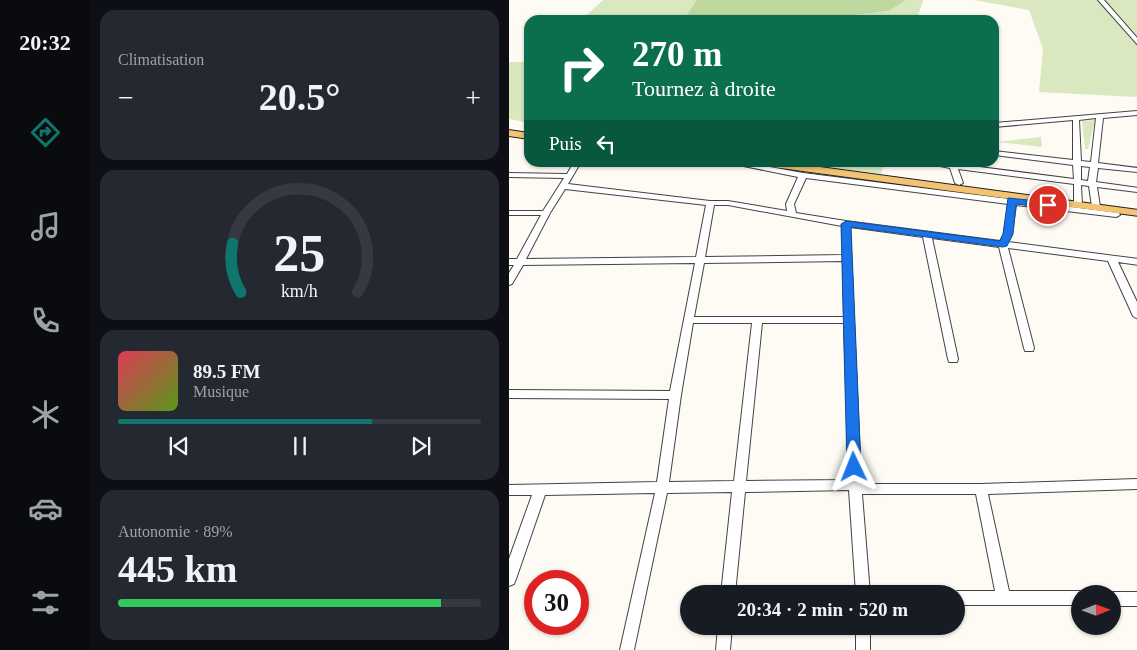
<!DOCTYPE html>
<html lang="fr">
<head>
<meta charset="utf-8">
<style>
  body { margin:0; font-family:Georgia,serif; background:#242831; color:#f1f3f6; height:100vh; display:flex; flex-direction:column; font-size:19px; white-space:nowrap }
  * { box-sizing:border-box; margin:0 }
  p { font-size:16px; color:#9ea1a6 }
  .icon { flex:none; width:28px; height:28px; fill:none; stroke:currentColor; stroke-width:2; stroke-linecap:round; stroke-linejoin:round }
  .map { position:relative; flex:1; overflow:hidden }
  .drawer { display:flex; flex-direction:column; gap:10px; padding:10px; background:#0d0f14; width:419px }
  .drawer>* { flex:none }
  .hud { position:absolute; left:15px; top:15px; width:475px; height:152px; border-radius:15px; box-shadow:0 1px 4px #0004; background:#0b6e4f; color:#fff; overflow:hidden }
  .needle { width:32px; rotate:89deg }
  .tools { position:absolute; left:562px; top:585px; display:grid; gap:10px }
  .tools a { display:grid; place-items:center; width:50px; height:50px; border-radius:50%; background:#171b24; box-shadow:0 1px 4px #0004; font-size:25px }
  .speed { position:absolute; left:15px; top:570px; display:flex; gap:10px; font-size:25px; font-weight:700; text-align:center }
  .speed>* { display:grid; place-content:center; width:65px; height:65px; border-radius:50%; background:#171b24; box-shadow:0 1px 4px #0004; line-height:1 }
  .speed .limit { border:8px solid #d22; background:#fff; color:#111 }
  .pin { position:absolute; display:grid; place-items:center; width:42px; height:42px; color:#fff; margin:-21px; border:2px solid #fff; border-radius:50%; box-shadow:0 1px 5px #0007 }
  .me { position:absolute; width:55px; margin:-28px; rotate:358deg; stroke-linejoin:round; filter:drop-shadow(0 0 4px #0008) }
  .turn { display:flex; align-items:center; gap:18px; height:105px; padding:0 25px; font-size:22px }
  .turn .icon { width:65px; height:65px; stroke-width:2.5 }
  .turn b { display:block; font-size:35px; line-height:42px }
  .then { display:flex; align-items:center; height:48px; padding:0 25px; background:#0003; gap:10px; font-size:19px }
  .big { font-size:38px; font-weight:700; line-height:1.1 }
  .drawer .card { flex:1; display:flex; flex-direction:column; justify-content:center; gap:8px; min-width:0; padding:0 18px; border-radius:15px; background:#242831 }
  .drawer .dial { align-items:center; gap:0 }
  .dial svg { height:130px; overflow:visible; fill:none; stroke:#363941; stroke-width:7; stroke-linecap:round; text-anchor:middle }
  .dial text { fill:#f1f3f6; stroke:none }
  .song { display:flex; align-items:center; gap:15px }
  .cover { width:60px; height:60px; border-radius:8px; background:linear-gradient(135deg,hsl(350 70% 55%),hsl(90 70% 35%)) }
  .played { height:5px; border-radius:2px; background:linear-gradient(90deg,#0f766e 70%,#363941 70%) }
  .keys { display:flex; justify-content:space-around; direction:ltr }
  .heat { display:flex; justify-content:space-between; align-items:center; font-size:28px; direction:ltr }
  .charge { height:8px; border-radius:4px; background:linear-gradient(90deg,#34c759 89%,#363941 0) }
  .trip { position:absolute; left:171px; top:585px; width:285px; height:50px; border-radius:25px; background:#171b24; box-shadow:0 1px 4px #0004; font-weight:700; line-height:50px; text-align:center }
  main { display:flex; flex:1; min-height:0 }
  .menu { display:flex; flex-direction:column; width:90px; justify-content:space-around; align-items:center; background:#090b0e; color:#9ea1a6 }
  .menu .icon { width:35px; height:35px }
  .menu .current { color:#0f766e }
  .menu b { font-size:22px; color:#f1f3f6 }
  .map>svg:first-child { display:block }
  .green { fill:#d9e8bf }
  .forest { fill:#bfd89f }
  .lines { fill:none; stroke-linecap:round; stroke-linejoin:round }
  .minor-casing { stroke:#434343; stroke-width:2 }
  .major-casing { stroke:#212121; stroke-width:2 }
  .minor { fill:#fff; fill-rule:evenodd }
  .major { fill:#f1c372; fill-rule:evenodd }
  .route { fill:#1a73e8; stroke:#114b97 }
</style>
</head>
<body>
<main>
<nav class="menu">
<b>20:32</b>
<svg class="icon current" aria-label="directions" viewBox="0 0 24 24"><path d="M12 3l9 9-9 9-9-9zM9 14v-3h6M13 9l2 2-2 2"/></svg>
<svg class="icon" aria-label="music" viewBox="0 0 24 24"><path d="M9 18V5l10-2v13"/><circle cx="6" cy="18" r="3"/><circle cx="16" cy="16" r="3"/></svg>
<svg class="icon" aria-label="phone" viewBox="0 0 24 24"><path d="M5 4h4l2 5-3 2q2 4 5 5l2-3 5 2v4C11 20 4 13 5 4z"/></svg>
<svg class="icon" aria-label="climate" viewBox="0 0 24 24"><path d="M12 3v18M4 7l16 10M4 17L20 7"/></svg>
<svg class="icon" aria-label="car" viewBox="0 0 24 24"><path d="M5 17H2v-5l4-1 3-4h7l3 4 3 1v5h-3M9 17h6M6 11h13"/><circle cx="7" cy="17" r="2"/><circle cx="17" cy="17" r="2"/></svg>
<svg class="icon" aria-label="filters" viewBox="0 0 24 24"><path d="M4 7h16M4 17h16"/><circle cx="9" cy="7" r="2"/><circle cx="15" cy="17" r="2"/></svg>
</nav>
<section class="drawer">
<div class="card"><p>Climatisation</p>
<div class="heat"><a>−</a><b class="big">20.5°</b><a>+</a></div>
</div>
<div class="card dial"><svg viewBox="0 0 100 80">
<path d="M14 69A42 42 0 1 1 86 69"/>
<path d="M14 69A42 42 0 0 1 9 39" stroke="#0f766e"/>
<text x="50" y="56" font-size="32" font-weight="700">25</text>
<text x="50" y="72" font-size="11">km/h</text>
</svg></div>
<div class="card">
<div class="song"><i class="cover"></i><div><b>89.5 FM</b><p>Musique</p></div></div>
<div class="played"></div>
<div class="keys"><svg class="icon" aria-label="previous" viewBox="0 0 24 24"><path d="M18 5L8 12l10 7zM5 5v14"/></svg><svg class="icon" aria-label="pause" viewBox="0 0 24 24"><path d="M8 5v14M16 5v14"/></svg><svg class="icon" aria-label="next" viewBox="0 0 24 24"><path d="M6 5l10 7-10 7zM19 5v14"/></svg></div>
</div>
<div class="card"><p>Autonomie · 89%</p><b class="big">445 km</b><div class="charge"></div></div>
</section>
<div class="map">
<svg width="629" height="650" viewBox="0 0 629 650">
  <rect width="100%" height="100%" fill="#fefbf4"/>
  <path class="green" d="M94,0H188L174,20H72Z
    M397,0H414L408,20H267L273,16L346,15L380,11Z
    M465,0H628V97L530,92L534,49L520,10Z
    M0,62H20V123L0,119Z
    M586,120L579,149H576L573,121Z
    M532,137L533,147L488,142Z
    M289,163H376L372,174Z"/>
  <path class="forest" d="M188,0H397L380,11L346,15L273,16L267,20H174Z"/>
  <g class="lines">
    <g class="minor-casing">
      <path id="minor" d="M589,0H595L629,39V45Z
        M629,111V115L594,118L589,163L629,168V172L589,168L587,182L629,188V192L588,187L591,207L587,209L583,207L580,186L572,185L573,205L569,207L565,205V184L449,169L454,183L450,185L446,183L441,168L411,162H447V164L565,179L564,165L485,155V151L564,160V120L485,127V123ZM587,118L582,162L572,161L570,120ZM572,166L581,167L579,181L572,180Z
        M65,162H72L59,184L201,201H219L278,211L277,204L289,177L215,162H234L294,173L500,199L503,198L507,200L610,213L611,215L607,217L507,205L503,234L499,242L629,259V265L609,262L629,304V319L624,316L599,261L499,248L525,348L524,351H516L515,348L490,247L423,238L449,359L448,362H440L439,359L414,237L341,227L352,484H472L629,479V489L479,494L500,591H571L576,594H571V605H448V594H443L448,591H486L467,494H353L361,594H347L340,490L236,492L226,594H212L223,492L158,493L125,650H111L146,493L36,495L7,579L5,584L0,586V559L23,495H0V485L148,482L160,399L0,398V390L161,391L186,263L14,265L3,284L0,285V273L5,265H0V259H8L32,215H0V211H34L55,178L0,177V173L58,174ZM297,178L499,204L495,234L491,241L337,221L287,213L285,204ZM56,189L197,205L187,257L17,259L41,213ZM205,205H219L333,226L334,255L196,257ZM334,261L335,317H185L195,263ZM184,323H243L225,481L160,482L172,395ZM253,323H335L340,480L237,481Z
        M604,592H629V606H604V594H600Z
        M209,626H223L221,650H207Z
        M347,626H361V650H347Z"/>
    </g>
    <g class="major-casing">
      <path id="major" d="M0,130L20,133V139L0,136Z
        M245,162H274L629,210V216L249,165Z"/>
    </g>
    <use href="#minor" class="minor"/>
    <use href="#major" class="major"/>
  </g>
  <path class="route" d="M499,198L539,202L543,205L539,208L507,204L504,234L498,246L494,247L342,227L352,467L350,471L345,472L340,471L338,467L332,224L337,221L491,241L494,234Z"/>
</svg>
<div class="tools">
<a><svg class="needle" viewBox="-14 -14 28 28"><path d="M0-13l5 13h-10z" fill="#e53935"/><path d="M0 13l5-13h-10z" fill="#9ea1a6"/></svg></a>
</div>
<div class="speed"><div class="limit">30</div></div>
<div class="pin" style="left:539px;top:205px;background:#d93025"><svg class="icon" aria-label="arrive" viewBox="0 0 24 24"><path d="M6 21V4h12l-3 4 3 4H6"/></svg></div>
<svg class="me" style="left:345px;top:467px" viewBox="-20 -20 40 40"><path d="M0-17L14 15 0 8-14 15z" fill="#1a73e8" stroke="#fff" stroke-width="4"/></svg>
<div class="trip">20:34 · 2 min · 520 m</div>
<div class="hud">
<div class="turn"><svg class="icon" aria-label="right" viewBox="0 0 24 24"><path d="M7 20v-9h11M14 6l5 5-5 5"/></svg><div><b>270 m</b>Tournez à droite</div></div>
<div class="then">Puis<svg class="icon" aria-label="left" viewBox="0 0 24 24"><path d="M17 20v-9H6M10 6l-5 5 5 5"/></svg></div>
</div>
</div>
</main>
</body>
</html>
